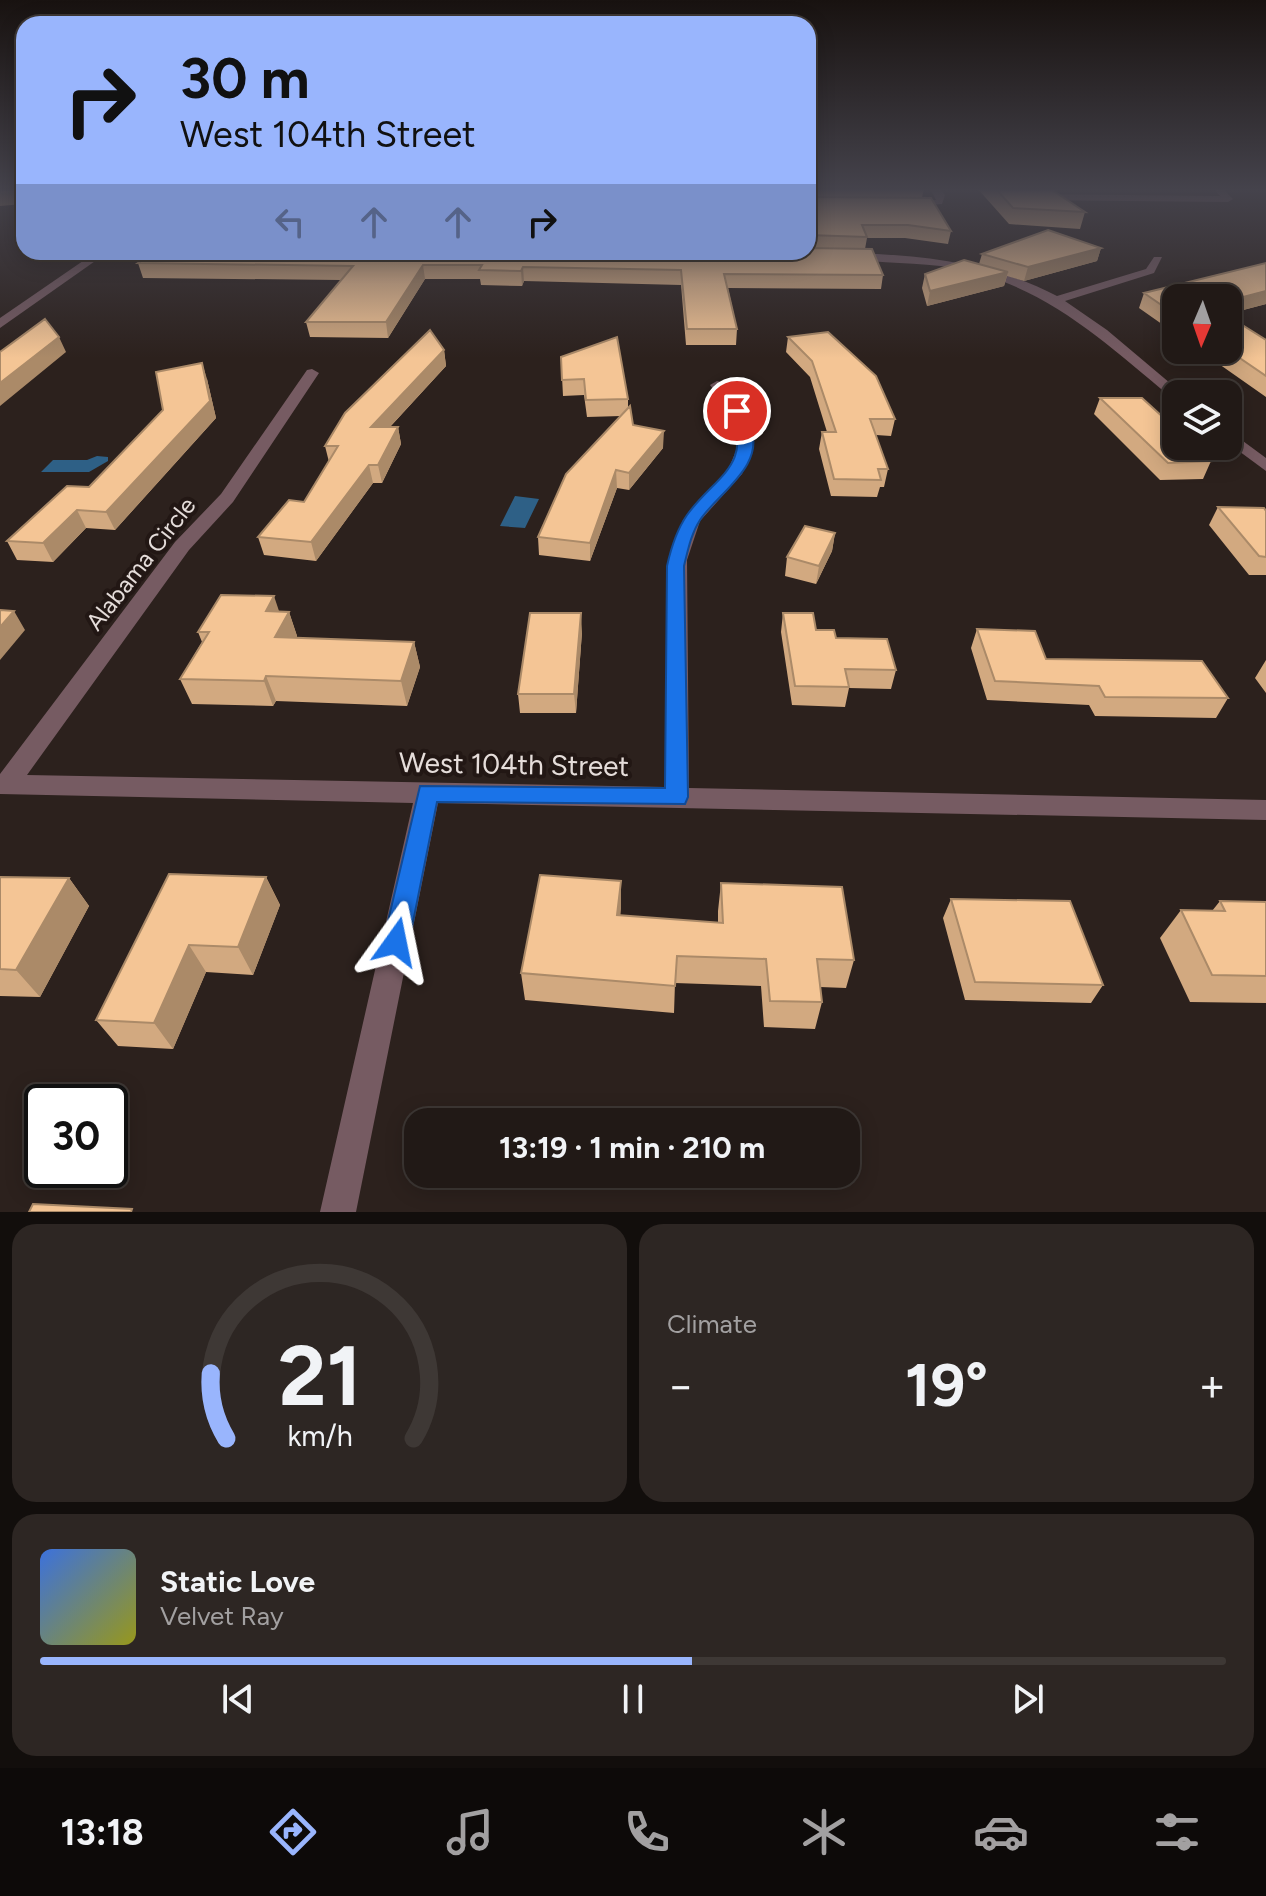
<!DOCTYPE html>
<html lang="en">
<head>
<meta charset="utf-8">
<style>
  body { margin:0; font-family:Figtree,sans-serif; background:#2d2623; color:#f1f3f6; height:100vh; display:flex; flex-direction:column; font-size:30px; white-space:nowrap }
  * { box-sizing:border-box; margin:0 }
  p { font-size:26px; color:#a2a0a1 }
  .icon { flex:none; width:44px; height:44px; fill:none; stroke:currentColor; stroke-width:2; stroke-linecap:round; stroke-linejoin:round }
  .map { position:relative; height:1212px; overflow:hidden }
  .sheet { display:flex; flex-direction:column; gap:12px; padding:12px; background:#120e0c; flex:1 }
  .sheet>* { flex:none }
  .guide { position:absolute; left:16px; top:16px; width:800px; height:244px; border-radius:24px; box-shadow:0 4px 20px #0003,0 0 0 2px #3e3835; background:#99b5fd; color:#111; overflow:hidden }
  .needle { width:52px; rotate:182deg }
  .fabs { position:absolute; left:1162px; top:284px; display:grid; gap:16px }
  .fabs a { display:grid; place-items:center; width:80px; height:80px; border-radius:16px; background:#211916; box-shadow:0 4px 20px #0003,0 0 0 2px #3e3835; font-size:40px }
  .speed { position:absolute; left:24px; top:1084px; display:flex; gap:16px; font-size:40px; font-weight:700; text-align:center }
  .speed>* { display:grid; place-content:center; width:104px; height:104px; border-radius:50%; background:#211916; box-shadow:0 4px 20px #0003,0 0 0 2px #3e3835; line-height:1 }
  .speed .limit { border:4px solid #111; border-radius:12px; background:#fff; color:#111 }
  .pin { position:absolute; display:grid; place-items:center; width:68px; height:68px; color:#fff; margin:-34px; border:4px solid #fff; border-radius:50%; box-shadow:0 2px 8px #0007 }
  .me { position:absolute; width:88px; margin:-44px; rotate:12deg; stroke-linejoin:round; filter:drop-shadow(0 0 6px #0008) }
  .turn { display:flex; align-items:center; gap:28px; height:168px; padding:0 32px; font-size:36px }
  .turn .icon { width:104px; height:104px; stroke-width:2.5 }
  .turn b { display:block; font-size:56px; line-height:68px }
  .lanes { display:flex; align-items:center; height:76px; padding:0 32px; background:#0003; justify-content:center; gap:40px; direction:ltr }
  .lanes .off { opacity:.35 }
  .big { font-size:60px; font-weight:700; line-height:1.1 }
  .sheet .card { flex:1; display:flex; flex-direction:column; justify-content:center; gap:12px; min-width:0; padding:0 28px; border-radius:24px; background:#2d2623 }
  .sheet .dial { align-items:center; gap:0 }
  .dial svg { height:208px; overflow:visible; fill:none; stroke:#3e3835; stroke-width:7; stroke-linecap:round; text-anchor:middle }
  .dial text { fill:#f1f3f6; stroke:none }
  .song { display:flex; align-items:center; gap:24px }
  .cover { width:96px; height:96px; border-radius:12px; background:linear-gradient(135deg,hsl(220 70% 55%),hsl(60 70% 35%)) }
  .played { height:8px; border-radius:4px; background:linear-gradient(90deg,#99b5fd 55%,#3e3835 55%) }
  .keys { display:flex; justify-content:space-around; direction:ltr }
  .heat { display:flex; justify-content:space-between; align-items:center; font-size:44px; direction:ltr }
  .sheet .tiles { flex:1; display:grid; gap:12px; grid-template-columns:1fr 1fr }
  .card:last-child { grid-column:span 2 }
  .trip { position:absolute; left:404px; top:1108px; width:456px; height:80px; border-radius:24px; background:#211916; box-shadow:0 4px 20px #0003,0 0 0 2px #3e3835; font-weight:700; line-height:80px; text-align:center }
  .tab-bar { display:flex; height:128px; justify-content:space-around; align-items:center; background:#0d0a09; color:#a2a0a1 }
  .tab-bar .icon { width:56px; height:56px }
  .tab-bar .current { color:#99b5fd }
  .tab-bar b { font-size:36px; color:#f1f3f6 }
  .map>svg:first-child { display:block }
  .water { fill:#2e6086 }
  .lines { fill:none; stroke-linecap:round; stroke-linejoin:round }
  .service { fill:#765b62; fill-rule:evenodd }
  .minor { fill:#765b62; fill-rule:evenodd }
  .tertiary { fill:#765b62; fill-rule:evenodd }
  .wall { fill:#d2a980 }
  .shaded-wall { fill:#ab8a68 }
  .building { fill:#f4c595; stroke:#ab8a68; stroke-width:2 }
  .route { fill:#1a73e8; stroke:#114b97; stroke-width:2 }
  .labels { text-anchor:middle; stroke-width:8; stroke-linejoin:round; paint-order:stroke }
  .street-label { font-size:24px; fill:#e5ddda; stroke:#221714 }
  .near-street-label { font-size:28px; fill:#e5ddda; stroke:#221714 }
</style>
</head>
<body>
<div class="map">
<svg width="1266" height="1212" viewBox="0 0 1266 1212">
  <rect width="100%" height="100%" fill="#2c211d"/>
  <path class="water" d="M97,456L108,457V461L89,472H41L53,460H87Z
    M515,496L539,499L525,528L500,526Z"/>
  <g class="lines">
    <path class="service" d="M930,188H939L945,195L942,204L906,207L909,202L936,200Z
      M1011,188H1020L1029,194L1220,196L1213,188H1222L1233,199L1228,202L1027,200Z"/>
    <path class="minor" d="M849,253C921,255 992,262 1057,296L1146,269L1154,257H1162L1154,273L1065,301L1107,330L1183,394L1171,397C1103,341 1044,284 954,268C918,262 881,264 845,258V254Z
      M312,369L319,373L233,502L189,550L27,775L665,787L668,560L683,520L729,468L738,446L735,419L710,385L717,381L722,382L750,419L754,446L742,474L700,521L687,560L689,788L1266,800V820L438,803L356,1212H320L413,803L0,794V774L175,542L221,494L307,370Z
      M1228,430L1266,458V471L1228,443Z"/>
    <path class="tertiary" d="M96,252H108L0,328V318Z"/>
  </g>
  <path class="wall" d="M808,188H924L922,198L951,231L948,244L905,238H867L865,249L883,275L881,289L728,288L737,329L736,345H686L681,285L524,281L522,286L481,285L480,279H425L388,338L310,337L306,322L341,280L143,278L138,263L808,252Z
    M977,188H1049L1085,212L1080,229L1009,224Z
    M1101,248L1097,261L1024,281L1007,276L1004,286L927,306L922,288L925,274L979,264L982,254Z
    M1266,263V304L1228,314L1176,298V334L1139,308L1144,293Z
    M788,337L895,419L891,436L876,435L888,469L884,487H880L877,497L831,496L819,449L822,432H827L810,377L786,352Z
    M1266,340V397L1199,350H1228Z
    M444,350L446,366L390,427H398L401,444L382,483H373L316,561L264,555L258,537L304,502L329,462L325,446Z
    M561,357L628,399V408L633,425L663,448L629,490L617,488L590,561L539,555L538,537L621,416L587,417L584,395L563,396Z
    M207,379L216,418L115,530L86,528L53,562L17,560L7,541L89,487Z
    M1100,398L1211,461L1203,479L1160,480L1094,414Z
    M1218,507L1266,511V575H1249L1209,525Z
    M835,533L832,551L816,584L785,576L787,557Z
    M279,612H289L297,636L296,638L414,642L420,667L407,706L276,701L273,706L192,704L180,679L202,642L198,632Z
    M783,613L896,670L891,689L849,688L845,707L792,705L781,632Z
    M977,629L1046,659L1228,698L1216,718L1095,716L1089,705L987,700L971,648Z
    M582,632L576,713H520L518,694Z
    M1266,660V693L1255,678Z
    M0,877L69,878L89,906L40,997L0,996Z
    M266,877L280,905L253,975L206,972L173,1049L118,1046L96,1020Z
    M621,881L620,915L718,923V911L721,883L854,960L846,988L820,987L822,1002L815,1029L764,1027L761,986L675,983L674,1013L525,1000L521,973Z
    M951,899L1103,985L1091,1003L965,1000L943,918Z
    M1220,901L1266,902V1003L1190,1002L1160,938L1181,910L1212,911Z"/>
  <path class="shaded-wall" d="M24,191V204L0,206V194Z
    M1101,248L1097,261L1024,281L1028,267Z
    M423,265L425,279L388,338L386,322Z
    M523,267L524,281L522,286L521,271Z
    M1008,272L1004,286L927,306L930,291Z
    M1266,291V304L1228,314V301Z
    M59,337L66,352L0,406V383Z
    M444,350L446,366L375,443L371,427Z
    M202,363L207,379L216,418L115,530L106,512Z
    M398,427L401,444L382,483L378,465Z
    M664,431L663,448L629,490V473Z
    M369,465L373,483L316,561L311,542Z
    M616,470L617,488L590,561V543Z
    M77,510L86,528L53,562L43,543Z
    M835,533L832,551L816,584L819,566Z
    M274,596L282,620L266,611Z
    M14,611L25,630L0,660V627Z
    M289,612L297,636L284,662L275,637Z
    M581,613L582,632L576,713L574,694Z
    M414,642L420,667L407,706L401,681Z
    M266,676L276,701L273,706L264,681Z
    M266,877L280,905L253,975L238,947Z
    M69,878L89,906L40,997L16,970Z
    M621,881V909L618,942L617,915Z
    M189,945L206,972L173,1049L154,1023Z"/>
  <path class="building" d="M0,188H24V191L23,192L0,194Z
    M995,188H1049L1085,212L1013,208Z
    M808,197L931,198L951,231L908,225H862L867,237L808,235Z
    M1048,230L1101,248L1028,267L982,254Z
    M808,248L872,249L883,275L724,274L737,329H687L681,270L523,267L521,271L479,270L482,265H423L386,322H306L353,266L138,263L154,252H808Z
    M964,260L1008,272L930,291L925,274Z
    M1266,263V291L1228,301V298H1176V315L1144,293Z
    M1228,316L1266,340V376L1228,350Z
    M45,319L59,337L0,383V352Z
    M430,330L444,350L371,427H398L378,465H369L311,542L258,537L289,500L304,502L338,446H325L345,413Z
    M828,332L876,376L895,419H870L888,469H878L881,480L834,479L822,432H836L812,361L788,337Z
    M617,337L628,399L586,400L584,379L562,380L561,357Z
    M202,363L210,401L106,512L77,510L43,543L7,541L67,486L89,487L163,410L156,372Z
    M1100,398H1142L1176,429V446H1194L1211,461L1168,463Z
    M630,406L633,425L664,431L629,473L616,470L590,543L538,537L566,474Z
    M1218,507L1264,508L1266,511V557L1259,556Z
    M805,526L835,533L819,566L787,557Z
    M221,595L274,596L266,611L289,612L275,637L414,642L401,681L266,676L264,681L180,679L209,632H198Z
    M0,610L14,611L0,627Z
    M530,613H581L574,694H518Z
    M783,613H813L816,630H834L836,638L887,639L896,670L845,669L849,687L795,686Z
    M977,629L1035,631L1046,659L1202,661L1228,698L1105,697L1099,686L995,681Z
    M169,874L266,877L238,947L189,945L154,1023L96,1020Z
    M540,875L621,881L617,915L723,923L721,883L842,887L854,960L817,959L822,1002L770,1001L766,959L677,956L675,986L521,973Z
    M0,877L69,878L16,970L0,969Z
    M951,899L1070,901L1103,985L975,982Z
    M1220,901L1266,902V976L1212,975L1181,910L1225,911Z
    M33,1204L132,1209L131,1212H29Z"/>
  <linearGradient id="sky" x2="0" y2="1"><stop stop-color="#181210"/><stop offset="0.53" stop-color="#45434c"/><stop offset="1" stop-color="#45434c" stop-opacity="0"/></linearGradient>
  <rect width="1266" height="358" fill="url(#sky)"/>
  <path class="route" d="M737,407C745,410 747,418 750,426C767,465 718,493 700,520C691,534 688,550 684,566L688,797L685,804L437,802L409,942L405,951L396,955L386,951L383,942L420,786L665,788L667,566C671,548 676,531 687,515C715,476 754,466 730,411Z"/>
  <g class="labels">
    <g class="street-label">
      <text transform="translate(141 564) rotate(-52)" y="8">Alabama Circle</text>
    </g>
    <g class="near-street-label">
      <text transform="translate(514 764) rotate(1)" y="10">West 104th Street</text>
    </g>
  </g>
</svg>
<div class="fabs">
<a><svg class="needle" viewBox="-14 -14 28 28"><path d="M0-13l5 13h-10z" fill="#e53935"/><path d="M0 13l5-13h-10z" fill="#a2a0a1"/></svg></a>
<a><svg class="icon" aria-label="layers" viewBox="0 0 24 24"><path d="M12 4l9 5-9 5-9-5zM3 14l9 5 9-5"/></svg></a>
</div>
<div class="speed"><div class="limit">30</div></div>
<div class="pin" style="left:737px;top:411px;background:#d93025"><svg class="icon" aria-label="arrive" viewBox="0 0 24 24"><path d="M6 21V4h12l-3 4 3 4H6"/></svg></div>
<svg class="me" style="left:396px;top:942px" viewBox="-20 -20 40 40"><path d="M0-17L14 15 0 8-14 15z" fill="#1a73e8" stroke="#fff" stroke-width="4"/></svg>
<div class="trip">13:19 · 1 min · 210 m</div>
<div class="guide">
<div class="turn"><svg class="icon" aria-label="right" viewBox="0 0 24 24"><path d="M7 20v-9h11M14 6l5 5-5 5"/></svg><div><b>30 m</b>West 104th Street</div></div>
<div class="lanes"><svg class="icon off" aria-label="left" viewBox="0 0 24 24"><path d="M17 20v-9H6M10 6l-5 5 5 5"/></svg><svg class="icon off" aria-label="ahead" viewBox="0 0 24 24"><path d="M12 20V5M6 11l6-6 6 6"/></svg><svg class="icon off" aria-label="ahead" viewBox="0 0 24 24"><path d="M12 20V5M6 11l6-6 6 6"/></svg><svg class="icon" aria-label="right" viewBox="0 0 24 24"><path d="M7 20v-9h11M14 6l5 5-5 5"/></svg></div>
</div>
</div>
<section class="sheet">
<div class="tiles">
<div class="card dial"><svg viewBox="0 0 100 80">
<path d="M14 69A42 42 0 1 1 86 69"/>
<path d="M14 69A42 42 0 0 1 8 44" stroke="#99b5fd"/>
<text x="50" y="56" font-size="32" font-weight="700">21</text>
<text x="50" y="72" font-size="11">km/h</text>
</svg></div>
<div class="card"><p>Climate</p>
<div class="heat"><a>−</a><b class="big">19°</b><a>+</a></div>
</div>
<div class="card">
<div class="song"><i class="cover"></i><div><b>Static Love</b><p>Velvet Ray</p></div></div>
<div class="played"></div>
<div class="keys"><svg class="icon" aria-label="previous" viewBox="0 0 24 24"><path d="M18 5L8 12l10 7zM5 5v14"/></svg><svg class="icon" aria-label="pause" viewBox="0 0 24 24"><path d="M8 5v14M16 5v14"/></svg><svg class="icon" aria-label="next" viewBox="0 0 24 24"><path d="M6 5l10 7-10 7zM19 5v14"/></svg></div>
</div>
</div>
</section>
<nav class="tab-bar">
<b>13:18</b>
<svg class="icon current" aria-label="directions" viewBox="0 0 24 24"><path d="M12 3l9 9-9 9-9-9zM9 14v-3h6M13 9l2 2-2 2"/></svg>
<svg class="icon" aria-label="music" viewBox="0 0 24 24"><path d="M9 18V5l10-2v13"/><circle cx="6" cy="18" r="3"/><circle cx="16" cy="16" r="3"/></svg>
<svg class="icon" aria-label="phone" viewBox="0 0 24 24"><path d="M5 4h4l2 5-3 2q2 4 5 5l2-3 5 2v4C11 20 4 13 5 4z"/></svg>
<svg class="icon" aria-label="climate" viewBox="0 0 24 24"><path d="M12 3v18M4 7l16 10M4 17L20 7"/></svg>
<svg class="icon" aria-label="car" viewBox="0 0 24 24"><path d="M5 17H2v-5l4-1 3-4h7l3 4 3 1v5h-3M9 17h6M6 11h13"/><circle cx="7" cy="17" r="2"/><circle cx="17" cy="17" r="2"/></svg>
<svg class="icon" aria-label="filters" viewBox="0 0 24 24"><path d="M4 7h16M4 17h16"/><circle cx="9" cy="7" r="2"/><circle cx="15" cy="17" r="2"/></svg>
</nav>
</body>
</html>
